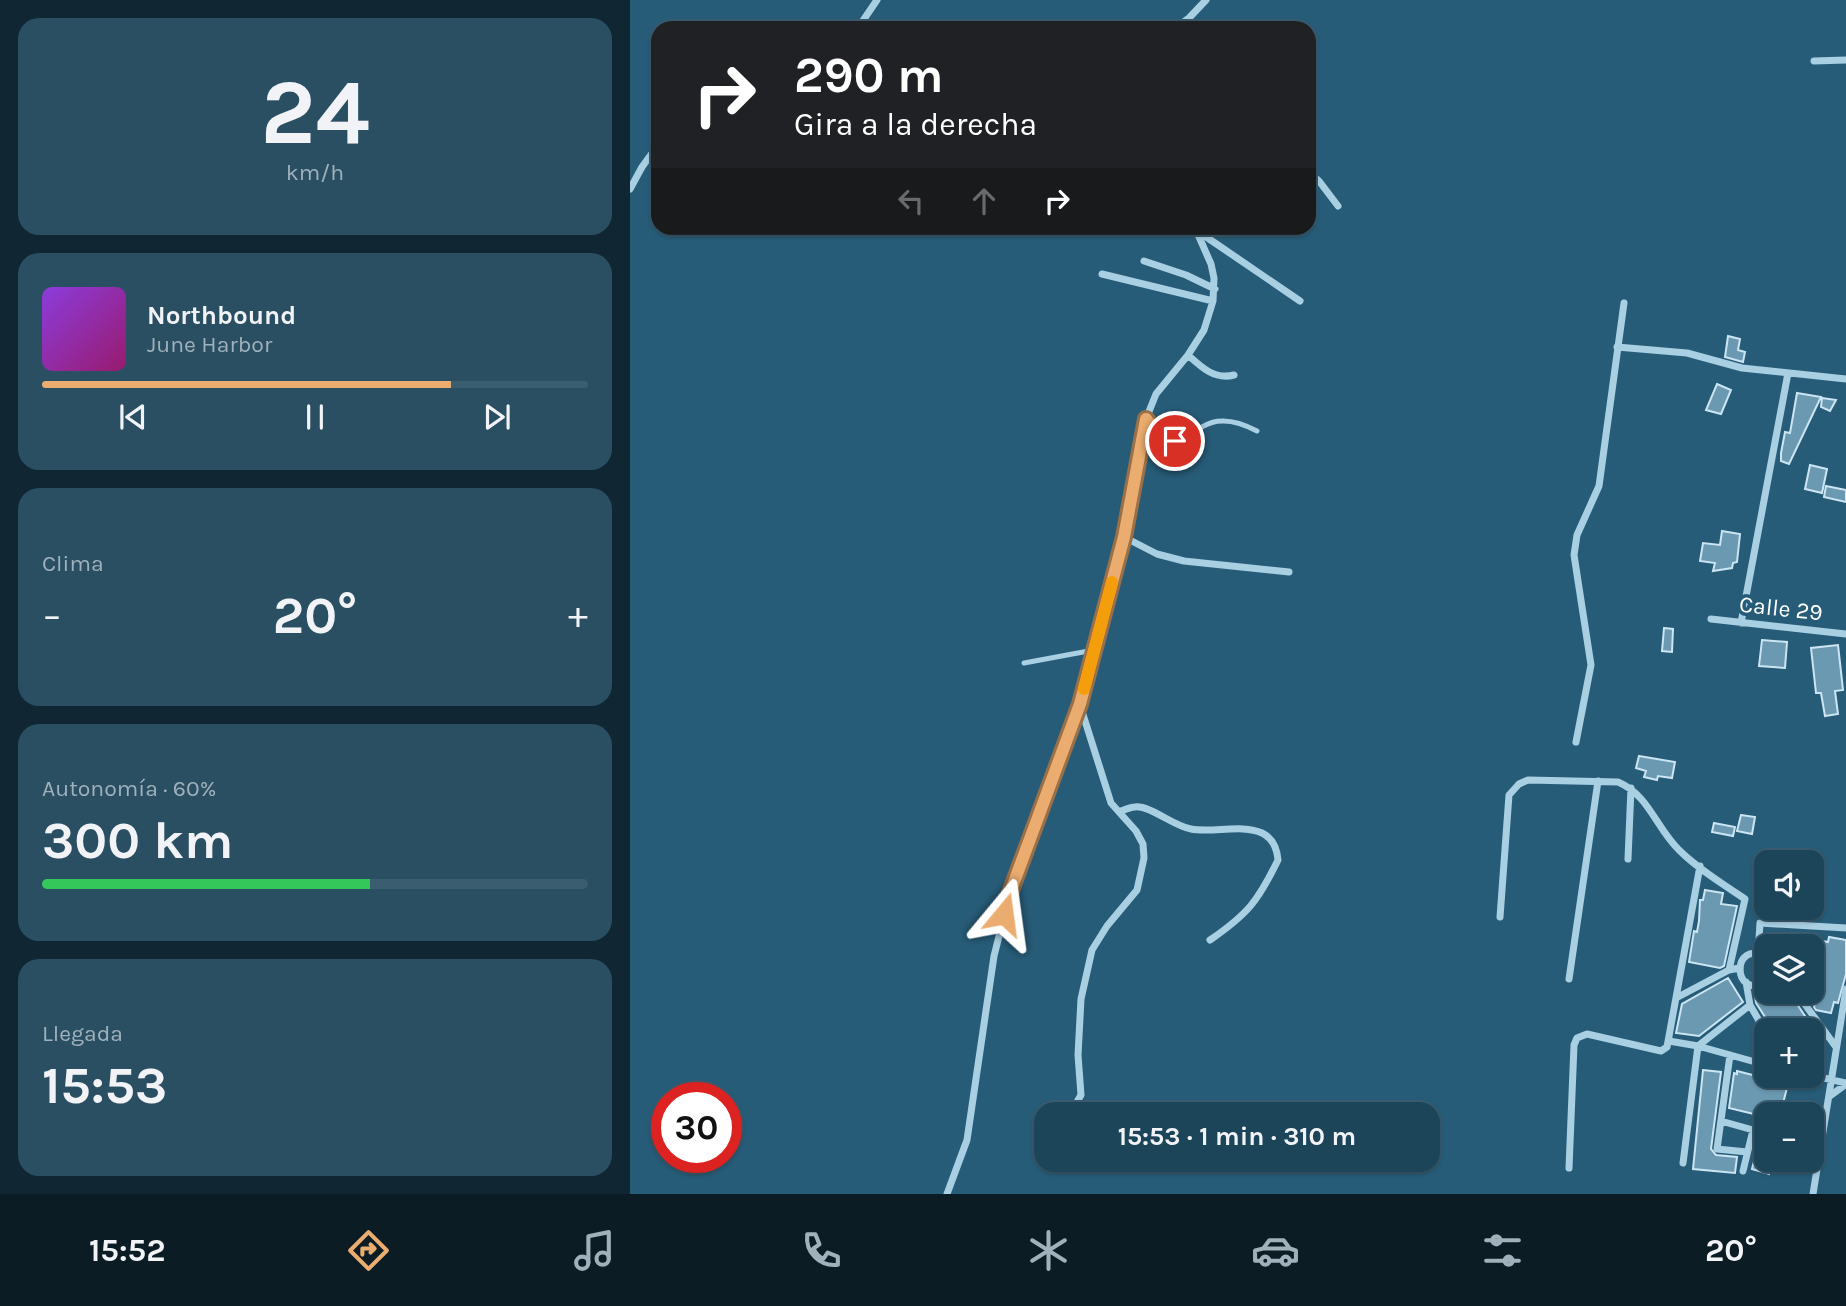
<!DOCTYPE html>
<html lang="es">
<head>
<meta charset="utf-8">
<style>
  body { margin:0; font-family:Karla,sans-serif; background:#2a4f63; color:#f1f3f6; height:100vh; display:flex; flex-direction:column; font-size:26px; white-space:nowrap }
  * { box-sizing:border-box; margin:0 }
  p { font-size:23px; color:#a0b1bb }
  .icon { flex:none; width:38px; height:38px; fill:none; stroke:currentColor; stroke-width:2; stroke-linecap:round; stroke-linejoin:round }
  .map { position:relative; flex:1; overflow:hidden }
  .details { display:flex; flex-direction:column; gap:18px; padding:18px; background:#102632; width:630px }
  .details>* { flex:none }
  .banner { position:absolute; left:21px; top:21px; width:665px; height:214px; border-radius:21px; box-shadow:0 2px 5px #0004,0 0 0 2px #3b5d70; background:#202124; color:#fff; overflow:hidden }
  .buttons { position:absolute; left:1124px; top:850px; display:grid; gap:14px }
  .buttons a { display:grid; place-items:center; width:70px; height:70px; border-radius:14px; background:#1d455a; box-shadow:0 2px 5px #0004,0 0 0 2px #3b5d70; font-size:35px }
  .speed { position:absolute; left:21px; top:1082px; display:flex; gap:14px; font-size:35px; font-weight:700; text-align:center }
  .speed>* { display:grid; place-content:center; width:91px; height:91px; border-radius:50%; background:#1d455a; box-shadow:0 2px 5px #0004,0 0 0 2px #3b5d70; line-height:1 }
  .speed .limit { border:10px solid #d22; background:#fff; color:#111 }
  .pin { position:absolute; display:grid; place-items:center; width:60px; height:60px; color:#fff; margin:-30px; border:4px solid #fff; border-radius:50%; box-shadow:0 2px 7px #0007 }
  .me { position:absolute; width:77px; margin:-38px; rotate:16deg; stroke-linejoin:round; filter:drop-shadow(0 0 5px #0008) }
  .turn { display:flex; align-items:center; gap:24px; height:147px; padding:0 28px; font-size:32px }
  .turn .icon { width:91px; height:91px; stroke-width:2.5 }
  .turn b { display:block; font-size:49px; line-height:60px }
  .lanes { display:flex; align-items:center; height:66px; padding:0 28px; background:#0003; justify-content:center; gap:35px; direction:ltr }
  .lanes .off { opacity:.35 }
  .big { font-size:52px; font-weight:700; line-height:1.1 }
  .details .card { flex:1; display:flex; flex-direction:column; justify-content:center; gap:10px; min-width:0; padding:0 24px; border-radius:21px; background:#2a4f63 }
  .details .dial { align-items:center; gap:0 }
  .dial b { font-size:91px; line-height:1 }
  .song { display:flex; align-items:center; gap:21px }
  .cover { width:84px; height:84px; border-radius:10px; background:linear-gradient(135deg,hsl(270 70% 55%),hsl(320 70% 35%)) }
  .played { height:7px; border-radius:4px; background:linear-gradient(90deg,#ebad6f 75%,#3b5d70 75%) }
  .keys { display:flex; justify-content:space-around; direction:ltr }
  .heat { display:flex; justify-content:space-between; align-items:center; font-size:38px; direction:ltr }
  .charge { height:10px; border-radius:5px; background:linear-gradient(90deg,#34c759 60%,#3b5d70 0) }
  .trip { position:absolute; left:404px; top:1102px; width:406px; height:70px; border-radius:21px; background:#1d455a; box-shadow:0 2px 5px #0004,0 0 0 2px #3b5d70; font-weight:700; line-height:70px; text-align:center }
  .tab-bar { display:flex; height:112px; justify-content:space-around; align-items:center; background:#0c1c24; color:#a0b1bb }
  .tab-bar .icon { width:49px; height:49px }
  .tab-bar .current { color:#ebad6f }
  .tab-bar b { font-size:32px; color:#f1f3f6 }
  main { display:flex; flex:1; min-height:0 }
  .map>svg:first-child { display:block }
  .building { fill:#6b99b1; stroke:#cce5f3; stroke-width:2 }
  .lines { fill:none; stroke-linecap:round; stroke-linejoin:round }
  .lane { stroke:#a9cfe3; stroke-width:5 }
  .street { stroke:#a9cfe3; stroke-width:7 }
  .route-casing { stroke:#997048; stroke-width:18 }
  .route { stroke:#ebad6f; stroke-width:12 }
  .slow { stroke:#f59e0b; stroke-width:12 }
  .labels { text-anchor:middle; stroke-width:7; stroke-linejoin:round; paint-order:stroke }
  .street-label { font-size:23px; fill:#fff; stroke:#275c78 }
</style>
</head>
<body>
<main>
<section class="details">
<div class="card dial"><b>24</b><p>km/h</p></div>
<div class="card">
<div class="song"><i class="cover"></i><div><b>Northbound</b><p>June Harbor</p></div></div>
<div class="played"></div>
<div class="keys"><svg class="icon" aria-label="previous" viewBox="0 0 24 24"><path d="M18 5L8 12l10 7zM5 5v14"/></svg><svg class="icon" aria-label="pause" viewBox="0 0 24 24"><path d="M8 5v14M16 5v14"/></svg><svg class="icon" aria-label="next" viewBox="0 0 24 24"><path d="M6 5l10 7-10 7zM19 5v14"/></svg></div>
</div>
<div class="card"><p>Clima</p>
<div class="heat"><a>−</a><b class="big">20°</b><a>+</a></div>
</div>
<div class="card"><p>Autonomía · 60%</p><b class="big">300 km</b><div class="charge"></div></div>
<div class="card"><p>Llegada</p><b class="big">15:53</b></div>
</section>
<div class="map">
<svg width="1216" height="1194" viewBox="0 0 1216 1194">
  <rect width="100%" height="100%" fill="#275c78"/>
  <path class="building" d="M1098,336L1110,339L1108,350L1115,352L1113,362L1095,357Z
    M1087,384L1101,390L1091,414L1076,410Z
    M1167,393L1191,397L1159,464L1151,461V453L1155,432L1160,433Z
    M1192,398L1206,400L1200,411L1191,407Z
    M1180,465L1197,469L1192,493L1175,489Z
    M1196,486L1216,490V502L1194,497Z
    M1092,531L1110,534L1107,562L1103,563L1102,568L1083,571L1085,563L1070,561L1073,543L1090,545Z
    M1034,628L1043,629L1042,652L1032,651Z
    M1132,640L1157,642L1155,668L1129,666Z
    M1208,645L1213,690L1205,691L1208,714L1195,716L1191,693H1186L1181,648Z
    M1009,756L1045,762L1042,778L1028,776L1027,780L1014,777L1016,771L1006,768Z
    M1111,815L1125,817L1122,834L1107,831Z
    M1084,823L1105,827L1103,836L1082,832Z
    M1075,890L1093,893L1091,904L1107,906L1094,966L1090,968L1059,962L1064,931L1067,932L1069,921L1070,900H1073Z
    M1140,934L1181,941V939L1198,942L1199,937L1216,940V974L1208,1003L1204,1002L1201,1013L1186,1010L1184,1007L1187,993H1181V947H1138Z
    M1098,978L1113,1002L1069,1036L1046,1033L1052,1004Z
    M1130,992H1159L1185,1031H1144L1126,1003L1125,996Z
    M1073,1070L1091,1072L1081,1149L1086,1155L1107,1157L1105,1173L1063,1169Z
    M1107,1071L1158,1084L1150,1115H1136V1117L1099,1108L1104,1073L1107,1074Z
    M1132,1127H1136V1161L1141,1162L1139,1174L1122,1169Z"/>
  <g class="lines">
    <path class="lane" d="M516,419L534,441C564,448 571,401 627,431
      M394,663L464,650"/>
    <path class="street" d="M228,28L247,0
      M545,28L559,18L576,0
      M1184,61L1216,60
      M679,172L689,181L708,206
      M0,189L12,167L28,145
      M566,230L670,301
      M514,261L556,275L585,289
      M472,274L583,301
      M987,347L1057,353L1112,368L1216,379
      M558,355C572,368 585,380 604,375
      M494,537L527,554L554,561L659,572
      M1081,619L1216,634
      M1111,623L1158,373
      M946,742L961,665L944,555L947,535L969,486L994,303
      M489,812C494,810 500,807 505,807C520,805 543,826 561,829C582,833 613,824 632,833C643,838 647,849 648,860C628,901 618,914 580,940
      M998,859L1001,788
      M870,917L879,795L889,784L898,780L988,782C1019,795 1026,828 1049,850C1068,869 1093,884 1115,899L1099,970L1109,968
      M1128,954L1130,923L1216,928
      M1136,957C1101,938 1102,1001 1136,982
      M939,979L968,781
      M1116,982L1120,1005L1136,1033
      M1166,992L1206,1047
      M1048,997L1099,970
      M1039,1041L1068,1046L1136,1065
      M1100,1055L1087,1149L1117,1152
      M1181,1075L1216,1083
      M1200,1096L1216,1084
      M432,1114L444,1107L451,1095L448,1055L451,999L462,950L477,926L507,890L514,858L513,844L506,831L481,803L450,705
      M1091,1121L1123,1130L1113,1171
      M1053,1163L1068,1046L1120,1005
      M939,1168L944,1045L947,1038L957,1034L1031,1051L1037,1047L1070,866
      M317,1194L337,1140L364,956L380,893L450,704L494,537L516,419L526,394L558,355L574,330L583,301L584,278L581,264L566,230
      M1183,1194L1216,989"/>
  </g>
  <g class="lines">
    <g class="route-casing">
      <path id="route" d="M374,914L380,893L450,704L494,537L516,419L534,441H545"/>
    </g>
    <use href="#route" class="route"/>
    <path class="slow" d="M454,689L482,582"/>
  </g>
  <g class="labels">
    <g class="street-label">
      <text transform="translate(1151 608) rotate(6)" y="8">Calle 29</text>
    </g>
  </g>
</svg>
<div class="buttons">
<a><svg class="icon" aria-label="sound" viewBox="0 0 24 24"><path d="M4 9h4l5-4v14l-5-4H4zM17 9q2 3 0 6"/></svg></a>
<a><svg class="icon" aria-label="layers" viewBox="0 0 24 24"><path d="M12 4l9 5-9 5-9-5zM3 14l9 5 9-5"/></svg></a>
<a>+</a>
<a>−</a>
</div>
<div class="speed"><div class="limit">30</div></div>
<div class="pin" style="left:545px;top:441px;background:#d93025"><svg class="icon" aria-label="arrive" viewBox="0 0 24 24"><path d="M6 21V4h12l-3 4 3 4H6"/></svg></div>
<svg class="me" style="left:374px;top:914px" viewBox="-20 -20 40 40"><path d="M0-17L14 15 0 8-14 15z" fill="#ebad6f" stroke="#fff" stroke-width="4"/></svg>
<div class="trip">15:53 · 1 min · 310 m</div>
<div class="banner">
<div class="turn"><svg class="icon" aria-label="right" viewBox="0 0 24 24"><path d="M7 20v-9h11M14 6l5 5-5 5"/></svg><div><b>290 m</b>Gira a la derecha</div></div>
<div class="lanes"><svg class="icon off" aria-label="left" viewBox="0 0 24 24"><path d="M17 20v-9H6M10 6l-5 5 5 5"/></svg><svg class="icon off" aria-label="ahead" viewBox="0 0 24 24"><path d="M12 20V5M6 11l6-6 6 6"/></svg><svg class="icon" aria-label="right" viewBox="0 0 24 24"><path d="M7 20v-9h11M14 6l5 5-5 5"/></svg></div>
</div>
</div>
</main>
<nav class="tab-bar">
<b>15:52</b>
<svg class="icon current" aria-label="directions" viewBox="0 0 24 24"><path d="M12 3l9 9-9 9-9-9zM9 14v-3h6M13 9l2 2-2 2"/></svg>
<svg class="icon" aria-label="music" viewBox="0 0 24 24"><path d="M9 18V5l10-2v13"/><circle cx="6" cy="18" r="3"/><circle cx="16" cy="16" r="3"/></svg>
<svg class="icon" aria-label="phone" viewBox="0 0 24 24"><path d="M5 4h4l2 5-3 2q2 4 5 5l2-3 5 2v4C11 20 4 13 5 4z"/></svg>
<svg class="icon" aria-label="climate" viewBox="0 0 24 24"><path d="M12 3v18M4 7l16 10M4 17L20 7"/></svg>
<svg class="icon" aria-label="car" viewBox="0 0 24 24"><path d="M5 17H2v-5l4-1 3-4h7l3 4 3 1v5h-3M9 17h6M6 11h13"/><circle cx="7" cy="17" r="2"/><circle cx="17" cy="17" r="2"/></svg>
<svg class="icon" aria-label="filters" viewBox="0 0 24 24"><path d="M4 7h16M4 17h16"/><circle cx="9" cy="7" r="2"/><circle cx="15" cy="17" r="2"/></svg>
<b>20°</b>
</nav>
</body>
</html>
